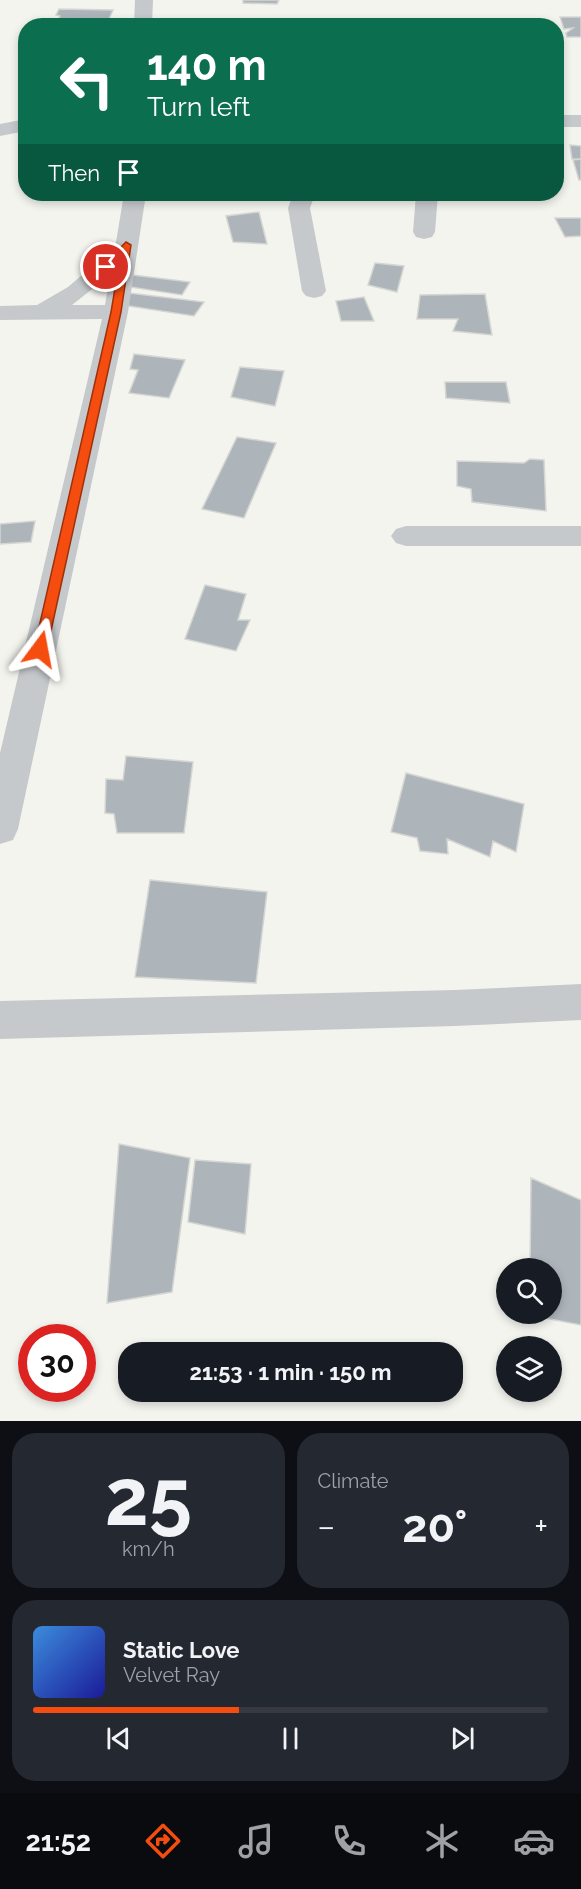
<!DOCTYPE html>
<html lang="en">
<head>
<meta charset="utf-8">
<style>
  body { margin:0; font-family:Raleway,sans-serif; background:#242831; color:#f1f3f6; height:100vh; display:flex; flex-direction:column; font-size:22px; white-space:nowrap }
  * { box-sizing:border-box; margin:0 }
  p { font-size:20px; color:#9ea1a6 }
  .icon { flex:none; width:33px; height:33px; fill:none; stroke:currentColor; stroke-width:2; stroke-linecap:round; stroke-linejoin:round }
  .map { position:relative; height:1421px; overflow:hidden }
  .details { display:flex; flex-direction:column; gap:12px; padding:12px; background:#0d0f14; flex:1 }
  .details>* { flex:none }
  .top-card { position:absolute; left:18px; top:18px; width:546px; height:183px; border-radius:24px; box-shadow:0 3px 9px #0003; background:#0b6e4f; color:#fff; overflow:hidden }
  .fabs { position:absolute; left:496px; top:1258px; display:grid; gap:12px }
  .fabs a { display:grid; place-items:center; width:66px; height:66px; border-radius:50%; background:#171b24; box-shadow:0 3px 9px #0003; font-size:30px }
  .speed { position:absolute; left:18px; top:1324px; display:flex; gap:12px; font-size:30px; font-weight:700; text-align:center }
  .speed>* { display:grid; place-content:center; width:78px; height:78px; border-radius:50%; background:#171b24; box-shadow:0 3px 9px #0003; line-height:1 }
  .speed .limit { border:9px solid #d22; background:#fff; color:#111 }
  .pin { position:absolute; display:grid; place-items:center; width:51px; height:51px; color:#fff; margin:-26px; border:3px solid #fff; border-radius:50%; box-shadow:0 2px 6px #0007 }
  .me { position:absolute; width:66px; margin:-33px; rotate:13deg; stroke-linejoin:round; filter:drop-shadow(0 0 4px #0008) }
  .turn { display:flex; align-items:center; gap:21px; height:126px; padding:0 30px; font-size:27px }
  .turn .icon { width:78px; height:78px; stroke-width:2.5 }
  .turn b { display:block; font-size:42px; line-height:51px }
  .then { display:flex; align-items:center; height:57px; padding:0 30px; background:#0003; gap:12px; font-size:22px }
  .big { font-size:45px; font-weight:700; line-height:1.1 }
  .details .card { flex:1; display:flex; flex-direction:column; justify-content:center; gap:9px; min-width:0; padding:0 21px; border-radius:24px; background:#242831 }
  .details .dial { align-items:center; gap:0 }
  .dial b { font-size:78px; line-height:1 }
  .song { display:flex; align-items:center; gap:18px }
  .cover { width:72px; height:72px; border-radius:9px; background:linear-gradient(135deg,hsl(210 70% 55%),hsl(240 70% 35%)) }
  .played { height:6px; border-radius:3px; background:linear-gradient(90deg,#f54c0f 40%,#363941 40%) }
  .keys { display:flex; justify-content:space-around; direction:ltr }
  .heat { display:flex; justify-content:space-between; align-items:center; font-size:33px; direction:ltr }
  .details .tiles { flex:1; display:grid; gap:12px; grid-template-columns:1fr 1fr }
  .card:last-child { grid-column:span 2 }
  .trip { position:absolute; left:118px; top:1342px; width:345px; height:60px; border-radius:24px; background:#171b24; box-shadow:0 3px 9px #0003; font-weight:700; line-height:60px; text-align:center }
  .tabs { display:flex; height:96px; justify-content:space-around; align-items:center; background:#090b0e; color:#9ea1a6 }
  .tabs .icon { width:42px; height:42px }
  .tabs .active { color:#f54c0f }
  .tabs b { font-size:27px; color:#f1f3f6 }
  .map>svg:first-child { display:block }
  .building { fill:#adb5bb; stroke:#d5d5d2; stroke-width:1.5 }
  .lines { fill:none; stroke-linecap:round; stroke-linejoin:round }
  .minor { fill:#c6c9cc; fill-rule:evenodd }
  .route { fill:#f54c0f; stroke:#9f310a; stroke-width:1.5 }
</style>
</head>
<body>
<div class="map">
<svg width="581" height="1421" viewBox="0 0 581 1421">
  <rect width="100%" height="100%" fill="#f4f4ef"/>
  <path class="building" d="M243,0H279L277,4L243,3Z
    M59,9L113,10L106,26H56L60,16L56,15Z
    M560,17H581V37H567L566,33L573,28L564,29Z
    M570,145L581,146V159H572Z
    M581,159V180H579L573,160Z
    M259,212L267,244L233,242L226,216Z
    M555,218H581V236L565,237Z
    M375,263L404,266L397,292L368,285Z
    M133,275L190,282L182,295L130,287Z
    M129,293L204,302L194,316L122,305Z
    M485,294L492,335L453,331L458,319H417L420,295Z
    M364,297L374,321H341L336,301Z
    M134,354L185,360L169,398L129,393L138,370L130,369Z
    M240,367L284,371L275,406L231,397Z
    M445,382H506L510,403L446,398Z
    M237,437L276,443L244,518L202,509Z
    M530,459L544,460L546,511L472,502L471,489L457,486V461L524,463Z
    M35,521L31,542L0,544V524Z
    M205,585L246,594L238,620H250L236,651L185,639Z
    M126,756L193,762L184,833H117L114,814L105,813L106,779L123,780Z
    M406,773L524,804L516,852L493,841L490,857L447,839L448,854L420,851L417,838L391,832Z
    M150,880L267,892L256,983L135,977Z
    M119,1144L190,1158L172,1292L107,1303Z
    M195,1160L251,1164L245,1234L188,1222Z
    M531,1178L581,1200V1325L529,1315L552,1314V1269H530Z"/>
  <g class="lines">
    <path class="minor" d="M135,0H153L152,26H134Z
      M556,115H581V127H556Z
      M26,119V131L0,136V124Z
      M124,194H146L128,312L18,829L13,840L0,844V753L102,319L0,320V306L37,305L68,287L89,269L116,242ZM110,275L105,305H72Z
      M293,194H315L310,208L326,291L322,296L314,298L306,296L302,291L288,208Z
      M416,194H438L435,232L432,237L424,239L416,237L413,232Z
      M406,526H581V546H406L396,543L391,536L396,529Z
      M581,984V1020L455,1026L0,1039V1001L455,990Z"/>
  </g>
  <path class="route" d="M126,242L131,245L121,312L47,649L40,654L34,649L111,312L120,258L109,269L101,267Z"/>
</svg>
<div class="fabs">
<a><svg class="icon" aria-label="search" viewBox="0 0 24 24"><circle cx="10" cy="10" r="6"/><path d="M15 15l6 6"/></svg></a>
<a><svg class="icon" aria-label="layers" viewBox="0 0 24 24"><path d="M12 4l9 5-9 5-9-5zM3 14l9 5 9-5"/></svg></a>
</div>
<div class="speed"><div class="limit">30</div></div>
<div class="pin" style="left:106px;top:267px;background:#d93025"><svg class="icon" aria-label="arrive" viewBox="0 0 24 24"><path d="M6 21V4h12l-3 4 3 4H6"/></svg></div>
<svg class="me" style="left:40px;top:649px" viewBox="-20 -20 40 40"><path d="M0-17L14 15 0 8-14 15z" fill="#f54c0f" stroke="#fff" stroke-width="4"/></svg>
<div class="trip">21:53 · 1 min · 150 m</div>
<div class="top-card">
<div class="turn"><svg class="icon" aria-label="left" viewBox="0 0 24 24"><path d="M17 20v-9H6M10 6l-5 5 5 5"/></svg><div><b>140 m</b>Turn left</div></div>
<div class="then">Then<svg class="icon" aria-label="arrive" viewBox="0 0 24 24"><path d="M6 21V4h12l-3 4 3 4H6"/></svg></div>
</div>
</div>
<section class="details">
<div class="tiles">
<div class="card dial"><b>25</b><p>km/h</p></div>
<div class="card"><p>Climate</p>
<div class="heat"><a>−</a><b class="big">20°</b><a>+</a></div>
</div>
<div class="card">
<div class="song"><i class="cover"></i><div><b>Static Love</b><p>Velvet Ray</p></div></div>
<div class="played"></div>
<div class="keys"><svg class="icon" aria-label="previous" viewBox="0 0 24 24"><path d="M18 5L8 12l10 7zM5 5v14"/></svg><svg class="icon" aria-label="pause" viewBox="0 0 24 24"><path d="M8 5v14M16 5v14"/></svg><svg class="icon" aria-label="next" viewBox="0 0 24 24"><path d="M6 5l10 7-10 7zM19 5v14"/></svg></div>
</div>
</div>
</section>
<nav class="tabs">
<b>21:52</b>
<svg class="icon active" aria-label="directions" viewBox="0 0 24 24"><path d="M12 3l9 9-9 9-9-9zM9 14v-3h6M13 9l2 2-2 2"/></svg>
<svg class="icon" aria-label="music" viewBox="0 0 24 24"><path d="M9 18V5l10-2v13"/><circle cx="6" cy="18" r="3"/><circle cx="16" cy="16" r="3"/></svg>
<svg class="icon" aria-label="phone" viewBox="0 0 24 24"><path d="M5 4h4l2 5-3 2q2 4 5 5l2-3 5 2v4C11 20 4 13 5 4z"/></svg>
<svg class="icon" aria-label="climate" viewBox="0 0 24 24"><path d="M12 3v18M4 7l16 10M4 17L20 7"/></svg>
<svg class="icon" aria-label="car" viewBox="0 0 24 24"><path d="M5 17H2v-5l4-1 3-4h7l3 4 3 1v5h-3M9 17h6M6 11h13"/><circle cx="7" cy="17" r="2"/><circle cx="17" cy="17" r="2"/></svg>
</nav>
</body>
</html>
